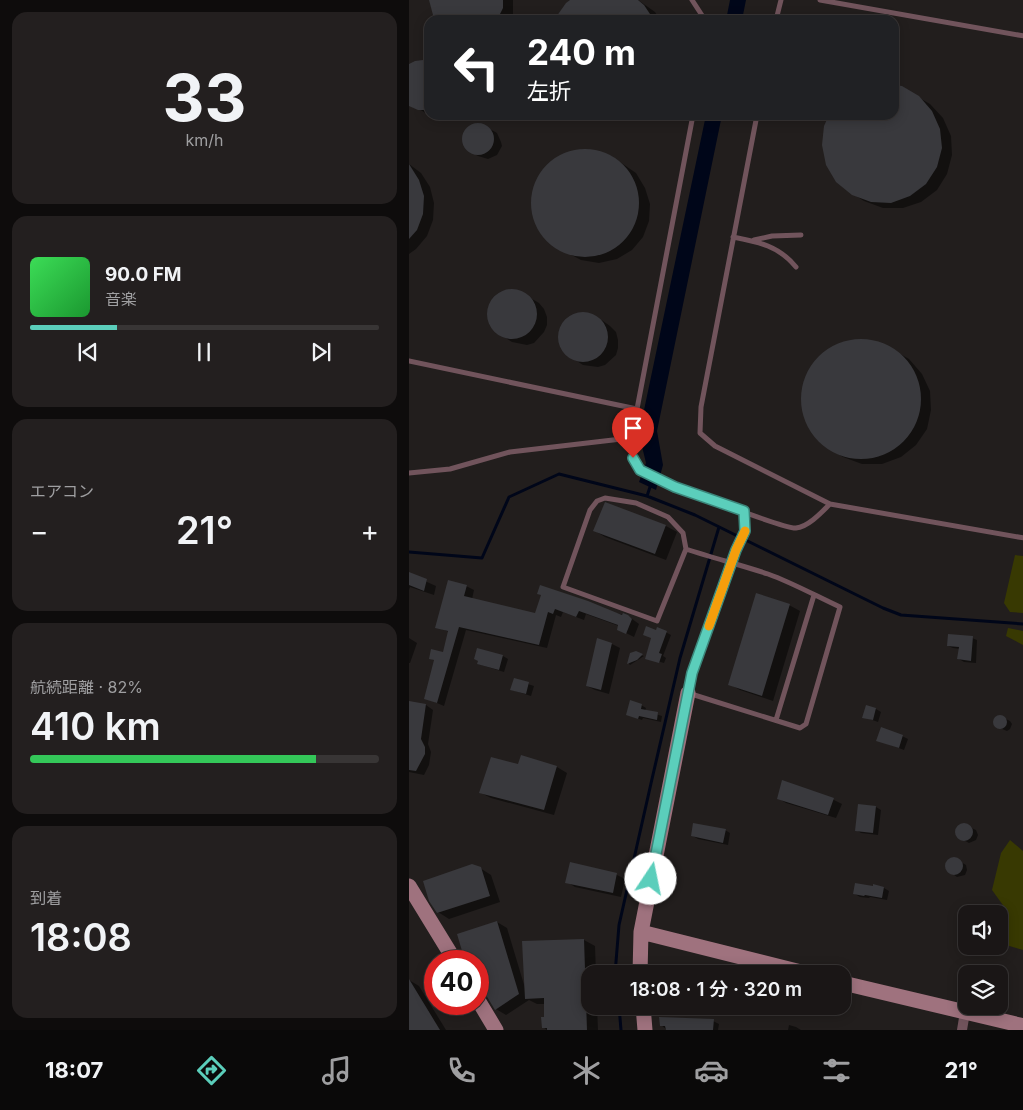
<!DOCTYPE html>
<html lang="ja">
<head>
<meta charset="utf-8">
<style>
  body { margin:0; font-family:Inter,"Noto Sans JP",sans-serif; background:#231f1f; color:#f1f3f6; height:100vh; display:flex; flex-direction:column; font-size:19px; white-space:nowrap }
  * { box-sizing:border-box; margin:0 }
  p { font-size:16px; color:#9f9fa1 }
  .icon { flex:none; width:28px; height:28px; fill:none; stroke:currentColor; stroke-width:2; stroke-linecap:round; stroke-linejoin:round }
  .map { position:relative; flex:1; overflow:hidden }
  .details { display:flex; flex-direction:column; gap:12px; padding:12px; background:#0e0c0c; width:409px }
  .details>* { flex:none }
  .guide { position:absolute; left:15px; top:15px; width:475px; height:105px; border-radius:15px; box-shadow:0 2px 12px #0003,0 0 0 1px #383535; background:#202124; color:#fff; overflow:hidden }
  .tools { position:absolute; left:549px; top:905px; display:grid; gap:10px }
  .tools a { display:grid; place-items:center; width:50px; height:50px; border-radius:10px; background:#1a1616; box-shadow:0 2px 12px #0003,0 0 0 1px #383535; font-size:25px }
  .speed { position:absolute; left:15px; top:950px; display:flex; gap:10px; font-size:25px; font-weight:700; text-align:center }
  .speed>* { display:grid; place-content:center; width:65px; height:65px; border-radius:50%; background:#1a1616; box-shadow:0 2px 12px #0003,0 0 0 1px #383535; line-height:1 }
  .speed .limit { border:8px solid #d22; background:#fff; color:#111 }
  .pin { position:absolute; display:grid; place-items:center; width:42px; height:42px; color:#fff; margin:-51px -21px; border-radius:50% 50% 50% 0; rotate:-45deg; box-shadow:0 0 5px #0007 }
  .pin .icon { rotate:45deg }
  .me { position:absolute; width:55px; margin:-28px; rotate:11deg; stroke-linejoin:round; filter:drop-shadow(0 0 4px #0008) }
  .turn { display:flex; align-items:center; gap:18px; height:105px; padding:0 20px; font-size:22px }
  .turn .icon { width:65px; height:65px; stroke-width:2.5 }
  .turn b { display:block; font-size:35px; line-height:42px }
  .big { font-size:38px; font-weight:600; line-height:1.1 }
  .details .card { flex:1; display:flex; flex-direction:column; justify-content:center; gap:8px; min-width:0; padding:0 18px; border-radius:15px; background:#231f1f }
  .details .dial { align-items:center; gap:0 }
  .dial b { font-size:65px; line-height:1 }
  .song { display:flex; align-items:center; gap:15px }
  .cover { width:60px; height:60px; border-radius:8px; background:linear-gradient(135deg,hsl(130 70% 55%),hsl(130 70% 35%)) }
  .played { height:5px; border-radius:2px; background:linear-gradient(90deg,#5bcebb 25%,#383535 25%) }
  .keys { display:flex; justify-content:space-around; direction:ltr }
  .heat { display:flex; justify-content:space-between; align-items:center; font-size:28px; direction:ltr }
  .charge { height:8px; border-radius:4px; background:linear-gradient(90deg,#34c759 82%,#383535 0) }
  .trip { position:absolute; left:172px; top:965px; width:270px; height:50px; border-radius:15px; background:#1a1616; box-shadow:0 2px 12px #0003,0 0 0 1px #383535; font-weight:600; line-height:50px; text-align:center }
  .dock { display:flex; height:80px; justify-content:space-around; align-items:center; background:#0a0909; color:#9f9fa1 }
  .dock .icon { width:35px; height:35px }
  .dock .selected { color:#5bcebb }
  .dock b { font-size:22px; color:#f1f3f6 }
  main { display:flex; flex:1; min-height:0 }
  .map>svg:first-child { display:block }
  .green { fill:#383902 }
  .water { fill:#000619 }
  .shadow { fill:#0007 }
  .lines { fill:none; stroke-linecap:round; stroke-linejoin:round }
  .stream { stroke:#000619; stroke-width:3 }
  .building { fill:#39393d }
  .lane { stroke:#71545c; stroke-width:5 }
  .street { stroke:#71545c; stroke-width:10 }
  .secondary { stroke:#9f727e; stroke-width:15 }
  .route-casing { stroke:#3b867a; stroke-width:12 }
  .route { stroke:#5bcebb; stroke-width:9 }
  .slow { stroke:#f59e0b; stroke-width:9 }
</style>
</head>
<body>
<main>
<section class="details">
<div class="card dial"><b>33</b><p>km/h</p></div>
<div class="card">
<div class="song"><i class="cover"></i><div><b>90.0 FM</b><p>音楽</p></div></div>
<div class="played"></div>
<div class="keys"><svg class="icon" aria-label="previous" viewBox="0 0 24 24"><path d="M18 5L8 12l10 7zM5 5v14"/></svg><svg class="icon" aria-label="pause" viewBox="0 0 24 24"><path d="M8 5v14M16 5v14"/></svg><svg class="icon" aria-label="next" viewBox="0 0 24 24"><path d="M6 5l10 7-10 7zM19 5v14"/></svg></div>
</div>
<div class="card"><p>エアコン</p>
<div class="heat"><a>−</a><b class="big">21°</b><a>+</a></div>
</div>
<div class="card"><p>航続距離 · 82%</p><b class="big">410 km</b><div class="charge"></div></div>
<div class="card"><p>到着</p><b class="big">18:08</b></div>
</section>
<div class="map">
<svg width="615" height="1030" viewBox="0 0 615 1030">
  <rect width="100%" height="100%" fill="#221e1d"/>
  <path class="green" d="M606,555L614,556V613L601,612L595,603Z
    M599,628L614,631V645L597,636Z
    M601,840L614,851V950L590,943V917L596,908L583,890L592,853Z"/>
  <path class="water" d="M321,0H337L333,20H317Z
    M297,115H313L248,431L254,465L247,490L230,482L237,463L230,434Z"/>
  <path class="shadow" d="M22,0H104V14L102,20H29Z
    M163,0H229L246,12L251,20H147Z
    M20,62V115L0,103V65Z
    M485,86L493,88L521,104L534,118L542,136L543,155L538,174L528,190L512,202L494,208H474L455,201L444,194L422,115H485Z
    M70,123L88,133L92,142L93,146L88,155L79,159L69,156L60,151L57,148L54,138L57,129L65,124Z
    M169,150L186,151L202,156L227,173L236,188L241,204L240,221L234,237L223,250L208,259L190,263L172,260L155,251L144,245L131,231L125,214L124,195L129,179L139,165L152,155Z
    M0,164L12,173L21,187L25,203L24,220L18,236L7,249L0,254Z
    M104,290L111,292L130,303L135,309L138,317V325L135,332L125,343L118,345L103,342L92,335L81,325L79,317L80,308L83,301L88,295L96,291Z
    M175,313L183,315L194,321L201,326L207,332L209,340V348L207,355L196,365L189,367L174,365L163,358L153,347L150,340L151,331L154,324L159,318L167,314Z
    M453,340L472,343L500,359L513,374L521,391L522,410L518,429L507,445L492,457L473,464H453L434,457L423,450L407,437L397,420L393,401L395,382L404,365L417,351L434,342Z
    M196,505L257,526L268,532L257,560L196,537L186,531Z
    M0,574L27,586L25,595L1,587L0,590Z
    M57,586L65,590L63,599L127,615L133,595L219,616L230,624L225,637L217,633L210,626L177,614L175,620L154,612L152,617L147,615L138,648L57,630L35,706L16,698L26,661L21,658L35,654L40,632L28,627Z
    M380,605L391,611L364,701L331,690L320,684Z
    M249,628L262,635L254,656L257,658L255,663L241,659L243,638Z
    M0,638L8,643L1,663H0Z
    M563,638L568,640L567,663L555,662L550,659L551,649L544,648L539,646Z
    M189,640L203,644L211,648L200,694L186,690L178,686Z
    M224,653L235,656L221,665L220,664Z
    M94,656L99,659L95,672L69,664Z
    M106,680L125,686L122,696L103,690Z
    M0,702L17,705L24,710L19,744L22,752L20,765L15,775L0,772Z
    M232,705L237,708L236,711L253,716L252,722L234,718L233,720L219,715Z
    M467,709L472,712L469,722L455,717Z
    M591,716L601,721L603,724L601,729L598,731L586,726L585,720L587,717Z
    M493,736L499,739L495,750L469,740Z
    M112,757L148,767L158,773L145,815L82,798L72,793L110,766Z
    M374,782L425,800L433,804L427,818L377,803L369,798Z
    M467,807L472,810L469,835L452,833L447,830Z
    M554,824L567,830L569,835L567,840L560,843L549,837L547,832L550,826Z
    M316,830L321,833L319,845L289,839L284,836Z
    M545,858L557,865L558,870L556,875L548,877L538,870L537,863L540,859Z
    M162,864L208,875L216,879L212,897L166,887L158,882Z
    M71,868L82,875L91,902L40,919L29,912Z
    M465,887L475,888L480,891L478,900L461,897L460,898L451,897L446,894Z
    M88,922L98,928L116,988L175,940L186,946L187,974H181V1006H188L189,1030H138L134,1027L136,1018V1004H128L120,1000L97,1015L87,1009L79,996L69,990V961H58L49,935Z
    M284,965L292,970V974H249L248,969Z
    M0,980L10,986L37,1030H0Z
    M360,1006H374L372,1016L364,1015L359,1012Z
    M304,1021L310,1024L309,1030H258L252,1025Z
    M380,1025L387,1027L392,1030H379Z"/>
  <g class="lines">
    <path class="stream" d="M238,496L242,484
      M0,552L73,558L100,497L150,474L238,496L286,515L474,608L492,615L615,624
      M206,974L210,925L243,779L271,658L310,527
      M210,1006L212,1030"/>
  </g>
  <path class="building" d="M20,0H94V8L88,20H27L24,15Z
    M161,0H229L235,5L245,20H145L157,3Z
    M14,60L20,61V110H9L0,106V64L6,61Z
    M485,85L493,86L510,96L523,111L531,129L533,148L528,167L517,184L501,196L482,203L462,202L443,195L427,182L417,165L413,145L415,126L420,115H485Z
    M53 139a16 16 0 1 1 32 0a16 16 0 1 1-32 0Z
    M122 203a54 54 0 1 1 108 0a54 54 0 1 1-108 0Z
    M0,164L10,180L15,196L14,214L8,230L0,239Z
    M78 314a25 25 0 1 1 50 0a25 25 0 1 1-50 0Z
    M149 337a25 25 0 1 1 50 0a25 25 0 1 1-50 0Z
    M392 399a60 60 0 1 1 120 0a60 60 0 1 1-120 0Z
    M196,502L257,525L246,554L184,531Z
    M0,572L18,579L15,591L0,585Z
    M39,580L58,585L55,596L126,613L132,595L128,594L131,585L179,601L213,615L214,613L219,615L223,619L217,634L208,630L209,625L170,611L167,617L146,609L144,614L139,612L130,645L50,627L28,703L15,699L25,660L20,659L22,649L34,652L39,631L26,628Z
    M347,593L381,604L353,696L319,685Z
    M237,626L247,630L248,627L258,631L250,653L253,654L250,663L236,659L242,638L234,635Z
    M539,634L564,636L562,661L548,659L550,647L538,646Z
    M188,638L203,643L192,690L177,686Z
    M68,648L94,655L90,670L68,664L69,661L65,659Z
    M227,651L234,654L228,660L218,664L221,653Z
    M105,678L120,682L117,694L101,690Z
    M221,700L233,704L232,709L249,712L248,720L230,716L229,719L217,715Z
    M0,701L17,704L12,739L16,747V754L7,771L0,770Z
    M457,705L467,708L464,720L453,718Z
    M584 722a7 7 0 1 1 14 0a7 7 0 1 1-14 0Z
    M472,727L494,735L490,748L467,741Z
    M112,755L148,766L135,810L70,793L82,757L109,764Z
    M373,780L425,798L419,815L368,799Z
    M449,804L467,806L464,833L446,831Z
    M284,823L317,829L314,843L282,836Z
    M546 832a9 9 0 1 1 18 0a9 9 0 1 1-18 0Z
    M536 866a9 9 0 1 1 18 0a9 9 0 1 1-18 0Z
    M161,862L208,873L204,893L156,883Z
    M63,864L72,867L81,896L28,913L20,901L14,881Z
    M446,883L464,886V884L475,887L473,898L456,895L455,896L444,894Z
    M88,921L110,994L86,1010L77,995L69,991V961H56L48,934Z
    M175,939L178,1030H138V1028H133L132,1017H135V998L116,999L113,941Z
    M284,964L285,974H249L248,968Z
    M0,979L31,1030H0Z
    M250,1017L305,1019L304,1030H257L256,1026H251Z"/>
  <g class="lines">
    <path class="lane" d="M283,0L296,20
      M411,0L615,36
      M367,20L372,0
      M284,115L228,409C223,429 217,449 230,468C236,476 375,529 387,528C399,527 413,512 421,504
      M348,115L292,407L291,433L306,446L421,504L615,538
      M324,237C350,242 370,246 387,267
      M345,240L363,236L392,235
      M0,361L228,409
      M0,473L41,469L101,452L221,438
      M196,498L227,503L259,517L274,533L277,549L248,621L154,587L181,510L188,501Z
      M277,549C304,558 332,565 359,574C384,583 407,596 431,607L397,724L391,728L279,693L283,673L327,550L336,531L335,511
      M367,720L405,595"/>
    <path class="street" d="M553,1030L556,1012"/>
    <path class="secondary" d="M0,886L46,961
      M232,932L400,974
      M231,974L232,932L279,693
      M434,983L615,1026
      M69,1000L87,1030
      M234,1006L236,1030"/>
  </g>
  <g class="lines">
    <g class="route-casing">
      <path id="route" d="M224,458L231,470L266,487L335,511L336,531L327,550L283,673L242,879"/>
    </g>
    <use href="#route" class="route"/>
    <path class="slow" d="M300,626L327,550L336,531"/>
  </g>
</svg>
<div class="tools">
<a><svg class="icon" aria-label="sound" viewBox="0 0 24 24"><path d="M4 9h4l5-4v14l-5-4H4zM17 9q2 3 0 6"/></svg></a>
<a><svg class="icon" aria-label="layers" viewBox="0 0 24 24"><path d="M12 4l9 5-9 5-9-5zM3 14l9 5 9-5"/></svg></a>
</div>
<div class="speed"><div class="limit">40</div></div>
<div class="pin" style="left:224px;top:458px;background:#d93025"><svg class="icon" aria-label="arrive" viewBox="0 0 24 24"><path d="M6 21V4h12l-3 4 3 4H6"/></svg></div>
<svg class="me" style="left:242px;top:879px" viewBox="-20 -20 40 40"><circle r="19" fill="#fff"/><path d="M0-13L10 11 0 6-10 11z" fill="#5bcebb"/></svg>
<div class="trip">18:08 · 1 分 · 320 m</div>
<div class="guide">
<div class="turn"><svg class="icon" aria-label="left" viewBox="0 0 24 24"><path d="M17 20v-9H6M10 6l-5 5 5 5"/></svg><div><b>240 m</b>左折</div></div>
</div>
</div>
</main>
<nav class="dock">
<b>18:07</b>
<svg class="icon selected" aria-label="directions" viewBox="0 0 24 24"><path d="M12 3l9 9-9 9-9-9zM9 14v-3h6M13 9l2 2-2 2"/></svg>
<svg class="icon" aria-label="music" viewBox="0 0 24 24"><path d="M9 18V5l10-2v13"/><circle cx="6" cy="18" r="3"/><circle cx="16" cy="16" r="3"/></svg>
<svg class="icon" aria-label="phone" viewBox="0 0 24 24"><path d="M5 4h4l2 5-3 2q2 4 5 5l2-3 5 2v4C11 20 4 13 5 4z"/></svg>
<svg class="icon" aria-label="climate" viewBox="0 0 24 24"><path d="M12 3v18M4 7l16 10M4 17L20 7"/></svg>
<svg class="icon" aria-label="car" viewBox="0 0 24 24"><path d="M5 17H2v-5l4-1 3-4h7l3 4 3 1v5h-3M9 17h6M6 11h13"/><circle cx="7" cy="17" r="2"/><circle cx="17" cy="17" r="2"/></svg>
<svg class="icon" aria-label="filters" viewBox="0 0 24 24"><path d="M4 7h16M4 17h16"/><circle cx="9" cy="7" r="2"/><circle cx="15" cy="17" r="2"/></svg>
<b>21°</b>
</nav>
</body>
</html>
